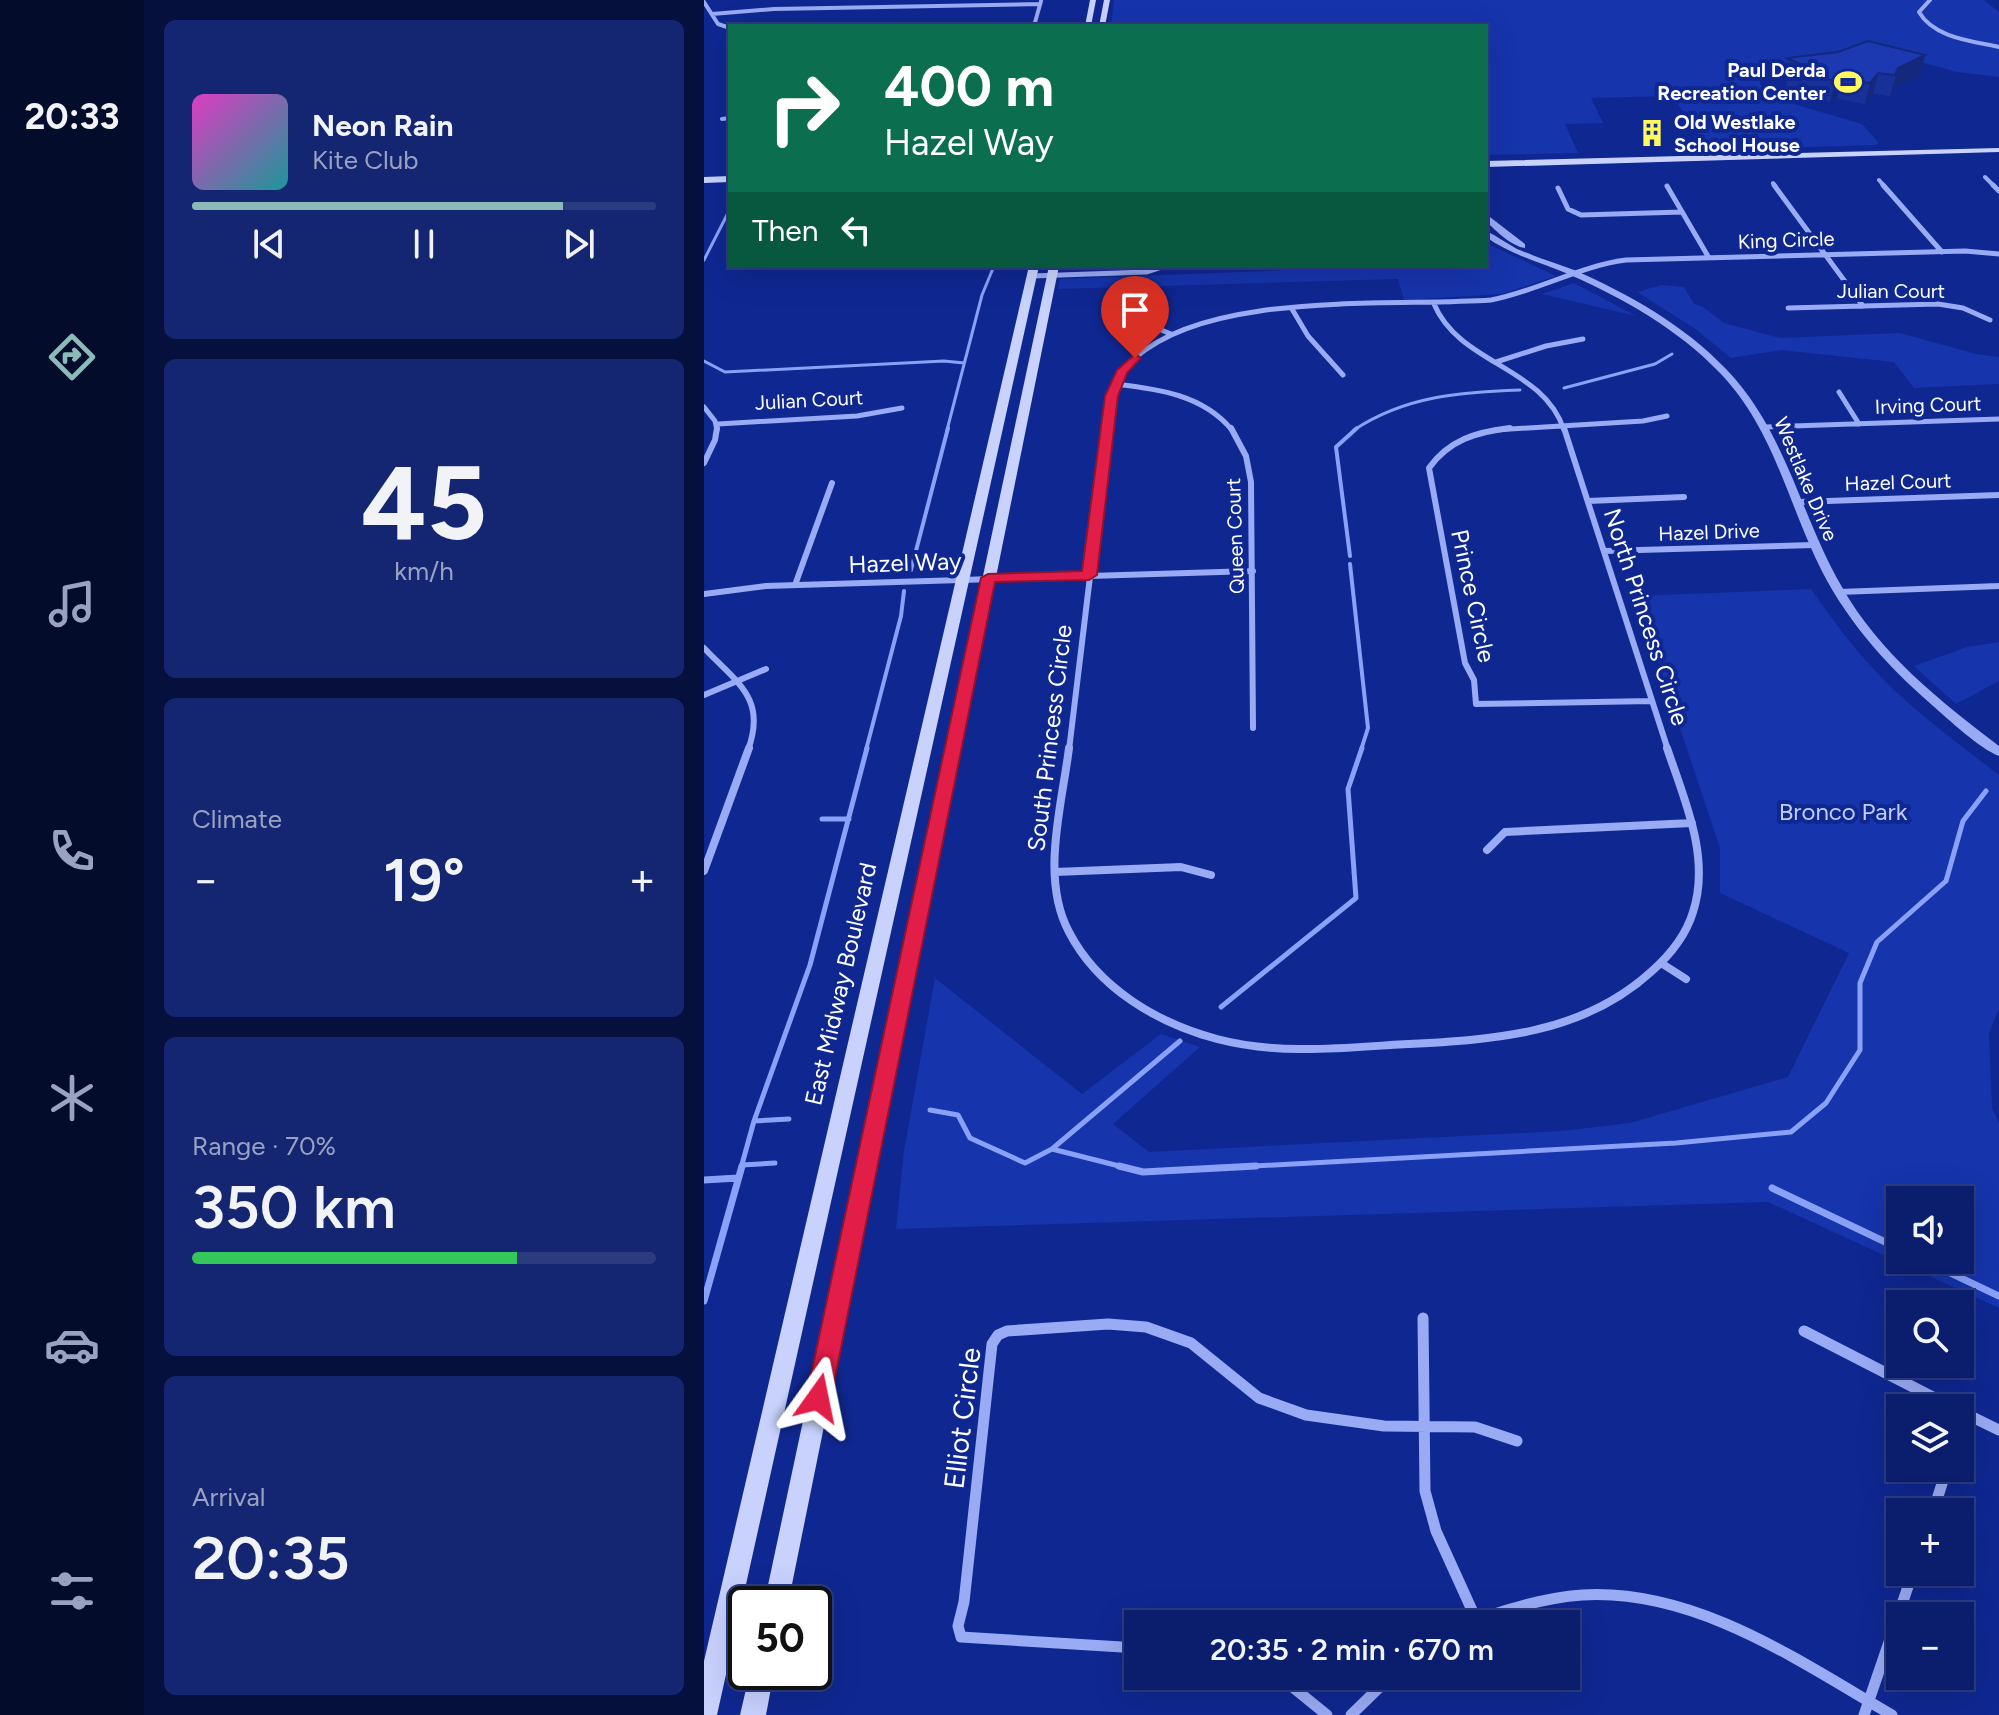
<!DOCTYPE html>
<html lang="en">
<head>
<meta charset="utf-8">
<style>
  body { margin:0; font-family:Figtree,sans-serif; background:#142672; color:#f1f3f6; height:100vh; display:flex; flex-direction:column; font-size:30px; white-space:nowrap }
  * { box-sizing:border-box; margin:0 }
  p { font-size:26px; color:#9aa2c2 }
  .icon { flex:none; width:44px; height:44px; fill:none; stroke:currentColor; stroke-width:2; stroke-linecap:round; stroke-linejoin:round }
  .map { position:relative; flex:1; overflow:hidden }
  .panel { display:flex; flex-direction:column; gap:20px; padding:20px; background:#06103c; width:560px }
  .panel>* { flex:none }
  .hud { position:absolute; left:24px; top:24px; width:760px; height:244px; border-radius:0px; box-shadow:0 8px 32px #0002,0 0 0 2px #2b3b80; background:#0b6e4f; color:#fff; overflow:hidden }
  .buttons { position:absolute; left:1182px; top:1186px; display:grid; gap:16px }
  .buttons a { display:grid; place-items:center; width:88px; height:88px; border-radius:0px; background:#0b1d6d; box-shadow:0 8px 32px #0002,0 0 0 2px #2b3b80; font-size:40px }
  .speed { position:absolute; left:24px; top:1586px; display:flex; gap:16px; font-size:40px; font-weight:700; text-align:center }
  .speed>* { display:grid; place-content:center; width:104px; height:104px; border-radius:50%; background:#0b1d6d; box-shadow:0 8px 32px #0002,0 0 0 2px #2b3b80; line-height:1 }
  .speed .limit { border:4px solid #111; border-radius:12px; background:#fff; color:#111 }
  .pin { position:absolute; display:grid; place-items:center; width:68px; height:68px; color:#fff; margin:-82px -34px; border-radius:50% 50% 50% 0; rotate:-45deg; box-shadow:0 0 8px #0007 }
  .pin .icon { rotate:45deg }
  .me { position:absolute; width:88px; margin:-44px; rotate:12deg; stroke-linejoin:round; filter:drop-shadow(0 0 6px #0008) }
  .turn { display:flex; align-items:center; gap:28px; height:168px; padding:0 24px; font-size:36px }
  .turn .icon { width:104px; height:104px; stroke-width:2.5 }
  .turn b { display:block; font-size:56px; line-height:68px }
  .then { display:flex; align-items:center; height:76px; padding:0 24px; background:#0003; gap:16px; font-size:30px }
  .big { font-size:60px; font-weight:600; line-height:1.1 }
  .panel .widget { flex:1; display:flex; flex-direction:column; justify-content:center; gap:12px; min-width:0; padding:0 28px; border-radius:12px; background:#142672 }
  .panel .dial { align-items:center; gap:0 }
  .dial b { font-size:104px; line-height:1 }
  .song { display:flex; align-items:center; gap:24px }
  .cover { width:96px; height:96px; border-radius:12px; background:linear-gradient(135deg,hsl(310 70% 55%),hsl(180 70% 35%)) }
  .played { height:8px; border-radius:4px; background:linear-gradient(90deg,#8bbbb9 80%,#2b3b80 80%) }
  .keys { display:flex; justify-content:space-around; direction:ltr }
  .heat { display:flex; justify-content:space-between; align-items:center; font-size:44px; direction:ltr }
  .charge { height:12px; border-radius:6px; background:linear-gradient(90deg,#34c759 70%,#2b3b80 0) }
  .trip { position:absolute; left:420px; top:1610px; width:456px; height:80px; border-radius:0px; background:#0b1d6d; box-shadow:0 8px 32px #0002,0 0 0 2px #2b3b80; font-weight:600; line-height:80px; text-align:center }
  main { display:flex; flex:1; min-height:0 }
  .menu { display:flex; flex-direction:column; width:144px; justify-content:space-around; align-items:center; background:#040c2c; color:#9aa2c2 }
  .menu .icon { width:56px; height:56px }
  .menu .current { color:#8bbbb9 }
  .menu b { font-size:36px; color:#f1f3f6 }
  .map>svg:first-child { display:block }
  .green { fill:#1634ac; fill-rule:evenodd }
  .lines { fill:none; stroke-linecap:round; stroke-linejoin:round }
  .stream-far3 { stroke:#8aa1f8; stroke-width:3 }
  .stream-far2 { stroke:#8aa1f8; stroke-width:4 }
  .stream-far1 { stroke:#8aa1f8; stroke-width:5 }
  .stream { stroke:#8aa1f8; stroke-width:7 }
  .minor-far4 { stroke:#99abf4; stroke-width:4 }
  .minor-far3 { stroke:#99abf4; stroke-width:5 }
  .minor-far2 { stroke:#99abf4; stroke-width:6 }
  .minor-far1 { stroke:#99abf4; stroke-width:8 }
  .minor { stroke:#99abf4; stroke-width:11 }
  .tertiary { fill:#99abf4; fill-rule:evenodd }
  .secondary { fill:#c8d2fd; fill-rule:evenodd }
  .wall { fill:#183198 }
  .shaded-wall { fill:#14287c }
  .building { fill:#1c39b1; stroke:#14287c; stroke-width:2 }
  .route { fill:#e11d48; stroke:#92132f; stroke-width:2 }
  .labels { text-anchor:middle; stroke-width:8; stroke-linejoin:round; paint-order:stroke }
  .far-poi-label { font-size:20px; font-weight:bold; fill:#fff; stroke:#0f2791; text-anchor:end }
  .far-street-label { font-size:20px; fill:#fff; stroke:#0f2791 }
  .street-label { font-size:24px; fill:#fff; stroke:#0f2791 }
  .park-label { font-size:24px; fill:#c1cdfe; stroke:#0f2791 }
  .near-street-label { font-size:28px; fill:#fff; stroke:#0f2791 }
</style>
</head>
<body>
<main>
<nav class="menu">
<b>20:33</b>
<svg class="icon current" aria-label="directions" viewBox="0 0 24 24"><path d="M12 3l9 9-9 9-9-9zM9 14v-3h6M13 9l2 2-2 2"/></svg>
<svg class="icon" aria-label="music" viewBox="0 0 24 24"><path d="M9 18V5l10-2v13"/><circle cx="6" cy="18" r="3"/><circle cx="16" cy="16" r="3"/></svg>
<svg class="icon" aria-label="phone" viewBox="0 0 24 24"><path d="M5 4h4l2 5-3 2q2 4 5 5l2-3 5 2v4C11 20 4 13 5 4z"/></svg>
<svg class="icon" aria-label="climate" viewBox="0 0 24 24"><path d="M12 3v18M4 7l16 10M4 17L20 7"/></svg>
<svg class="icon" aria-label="car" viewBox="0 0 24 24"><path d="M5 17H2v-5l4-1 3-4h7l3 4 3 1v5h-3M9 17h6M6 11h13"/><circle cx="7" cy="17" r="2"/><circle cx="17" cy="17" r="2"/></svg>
<svg class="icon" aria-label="filters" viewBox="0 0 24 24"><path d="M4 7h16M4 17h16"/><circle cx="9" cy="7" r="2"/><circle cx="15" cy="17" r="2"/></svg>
</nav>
<section class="panel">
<div class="widget">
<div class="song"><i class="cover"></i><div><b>Neon Rain</b><p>Kite Club</p></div></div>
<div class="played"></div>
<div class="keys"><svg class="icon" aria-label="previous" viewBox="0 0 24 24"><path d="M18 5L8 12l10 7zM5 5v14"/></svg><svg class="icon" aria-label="pause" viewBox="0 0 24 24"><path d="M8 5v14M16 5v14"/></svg><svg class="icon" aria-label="next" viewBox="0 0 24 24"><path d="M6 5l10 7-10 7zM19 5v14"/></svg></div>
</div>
<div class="widget dial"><b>45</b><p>km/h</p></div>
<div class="widget"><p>Climate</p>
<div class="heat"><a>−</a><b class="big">19°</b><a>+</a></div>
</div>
<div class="widget"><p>Range · 70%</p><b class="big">350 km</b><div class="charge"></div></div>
<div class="widget"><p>Arrival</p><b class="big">20:35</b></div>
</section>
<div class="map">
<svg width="1295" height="1715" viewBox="0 0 1295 1715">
  <rect width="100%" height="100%" fill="#0f2791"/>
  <path class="green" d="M410,0H1280L1295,12V77L1253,72L1170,49L1059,72L1056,84L1069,98L1158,124L1175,143L1171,145L1005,150L968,96L887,98L899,123L861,124L874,153L782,155V26H407Z
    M782,243L852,276L798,294L700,300L694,279L354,289L356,279L687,266H782Z
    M870,283L932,316L838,294Z
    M957,285L980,287L990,304L999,307L1020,323L1076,338L1196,333L1272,354L1295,357V384L1210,388L1190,362L1077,350L1027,358L990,328L933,292Z
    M1107,589C1128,619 1150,649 1176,676C1212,713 1255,744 1295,775V1009L1285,1033L1288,1108L1295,1123V1308L1064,1202L192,1229L200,1151L231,978L378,1094L457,1034L496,1047L409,1124L445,1152L858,1131L926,1123L1084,1077L1145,953L1016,893V848L932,596ZM1256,1200V1260H1196V1200Z
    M1295,642V681L1252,704L1210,666L1263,647Z"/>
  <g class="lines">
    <path class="stream-far3" d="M0,260L26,209
      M0,361L21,372L240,361L260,363
      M860,388L951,364L968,354
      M243,430L278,295L290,266
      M650,430C701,396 757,392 816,390"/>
    <path class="stream-far2" d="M646,556L632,447L653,428
      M646,564L664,728L657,750
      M207,570L244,428
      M162,750L197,616L200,591"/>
    <path class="stream-far1" d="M118,819H145
      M517,1007L652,898L644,789L658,748
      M226,1110L254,1115L266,1138L321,1163L348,1149L476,1041
      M50,1121L85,1119
      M348,1149L423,1168
      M38,1165L71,1163
      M37,1168L50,1121L106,965L163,748
      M515,1168L972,1143L1087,1132L1122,1103L1156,1050V983L1173,942L1242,881L1259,821L1282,791"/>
    <path class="stream" d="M415,1166L439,1172L552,1166
      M0,1180L34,1178
      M1068,1188L1196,1249
      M1219,1260L1295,1296
      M0,1301L38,1166"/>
    <path class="minor-far4" d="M1226,0L1215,12C1230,38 1268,41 1295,47
      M0,2L14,24L26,28
      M8,14L70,9L336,4
      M330,26L337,1
      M18,119L26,118
      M1281,177L1291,187
      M1175,180L1181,187
      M1069,183L1072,187"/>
    <path class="minor-far3" d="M1070,185L1159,306
      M1179,185L1238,252
      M1289,185L1295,191
      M963,186L1005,258
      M854,188L864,209L877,215L978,212
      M328,276L443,272L461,266
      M730,304C756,365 839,366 860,430
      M1084,308L1234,304L1259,308L1286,320
      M588,309L604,336L639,375
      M416,313L467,334
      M792,362L842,346L879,339
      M411,384C455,389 499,395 528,430
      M1135,392L1155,424
      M0,407L11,421L13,430
      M14,424L153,416L198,408
      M1062,427L1295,419
      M404,430C407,406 411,376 431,358C507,290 689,307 787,300C834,291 875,266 922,260L1261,251L1295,254
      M791,430L939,421L963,416"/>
    <path class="minor-far2" d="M527,428L542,456L547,482L549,728
      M806,428C772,432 745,440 725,468L761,663L770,680L772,704L948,701
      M860,428L964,750
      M0,463L11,440L13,428
      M884,501L980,497
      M1095,502L1295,495
      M900,551L1111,545
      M91,585L128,483
      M1135,592L1295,586
      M0,594L62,586L549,571
      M0,648C33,683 63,698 44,750
      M0,695L62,669
      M365,750L404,428"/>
    <path class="minor-far1" d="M365,748C358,805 336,878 365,932C394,988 453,1023 513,1039C570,1054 628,1049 687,1045C781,1040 875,1038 948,971C966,955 982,935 989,912C1007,857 980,799 963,748
      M783,850L801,832L988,823
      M0,871L45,748
      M351,872L477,867L507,875
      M957,963L982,979"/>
    <path class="minor" d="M719,1318L721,1491L732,1531L772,1619
      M1100,1331L1250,1408
      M1256,1411L1295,1430
      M1256,1429L1261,1414
      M1229,1512L1243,1468
      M760,1624C799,1611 837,1598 878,1595C991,1588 1095,1661 1188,1715
      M434,1648L257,1637L254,1626L260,1602L288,1344L294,1335L303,1331L404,1324L442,1327L487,1343L555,1398L602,1415L680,1426L771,1427L813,1441
      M575,1676L623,1715
      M647,1715L687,1676
      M1160,1715L1209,1572"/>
    <path class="tertiary" d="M782,214L821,244V248C807,246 792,231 782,221Z
      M782,231C793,236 802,243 813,249C832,257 851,263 870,270C925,294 980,325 1022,369C1082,431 1096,515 1138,587C1175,653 1236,701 1295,746V756C1276,749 1244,719 1228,705C1180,663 1139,617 1112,559C1082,495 1067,426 1016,373C974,329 919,298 864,274C836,262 807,255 782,237Z"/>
    <path class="secondary" d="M386,0H392L387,26H381Z
      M400,0H406L401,26H395Z
      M1295,148V152L782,167V161Z
      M26,176V182L0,183V177Z
      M325,266H335L13,1715H0V1661Z
      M345,266H355L84,1604H60Z
      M46,1672H70L62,1715H36Z"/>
  </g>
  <path class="wall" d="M1134,52L1221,55L1216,76L1189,88L1186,96L1169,94L1161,104L1133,99L1126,102L1081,91L1083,81L1079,79L1083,58Z"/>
  <path class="shaded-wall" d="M1221,55L1216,76L1189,88L1186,96L1194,68Z
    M1174,73L1169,94L1161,104L1166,83Z
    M1137,78L1133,99L1126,102L1131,81Z"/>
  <path class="building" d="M1164,41L1221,55L1194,68L1191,75L1174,73L1166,83L1137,78L1131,81L1085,71L1102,67L1083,58L1134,52Z"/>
  <path class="route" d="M431,354L437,358L423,373L414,396L393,575L385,580L291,582L127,1398L123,1407L114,1410L106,1407L102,1398L277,578L284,574L378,571L401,396L413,370Z"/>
  <defs>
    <g id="stadium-bare" transform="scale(2.16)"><path d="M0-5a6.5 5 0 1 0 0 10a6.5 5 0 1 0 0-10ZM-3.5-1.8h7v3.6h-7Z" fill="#fff95c" stroke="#0f2791" stroke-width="2.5" paint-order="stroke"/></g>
    <g id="building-bare" transform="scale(2.16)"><path d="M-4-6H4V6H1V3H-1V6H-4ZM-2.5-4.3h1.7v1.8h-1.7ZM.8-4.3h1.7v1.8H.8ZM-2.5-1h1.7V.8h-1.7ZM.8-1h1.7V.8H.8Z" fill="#fff95c" stroke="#0f2791" stroke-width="2.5" paint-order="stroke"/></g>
  </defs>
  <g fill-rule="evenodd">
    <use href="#stadium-bare" x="1144" y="82"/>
    <use href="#building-bare" x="948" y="133"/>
  </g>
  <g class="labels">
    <g class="far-poi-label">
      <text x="1122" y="77">Paul Derda<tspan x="1122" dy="23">Recreation Center</tspan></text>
      <text x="970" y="129" text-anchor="start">Old Westlake<tspan x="970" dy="23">School House</tspan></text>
    </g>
    <g class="far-street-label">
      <text transform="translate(1082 240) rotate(-2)" y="7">King Circle</text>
      <text x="1187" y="298">Julian Court</text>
      <text transform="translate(105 400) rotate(-3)" y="7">Julian Court</text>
      <text transform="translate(1224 405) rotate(-2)" y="7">Irving Court</text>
      <text transform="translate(1102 479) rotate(67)" y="7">Westlake Drive</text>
      <text transform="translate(1194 482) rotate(-2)" y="7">Hazel Court</text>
      <text transform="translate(1005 532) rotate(-2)" y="7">Hazel Drive</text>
      <text transform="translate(531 536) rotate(-92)" y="7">Queen Court</text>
    </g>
    <g class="street-label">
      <text transform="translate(201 563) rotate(-2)" y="8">Hazel Way</text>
      <text transform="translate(769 596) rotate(78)" y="8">Prince Circle</text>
      <text transform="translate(942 617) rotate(72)" y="8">North Princess Circle</text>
      <text transform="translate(346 738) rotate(-83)" y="8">South Princess Circle</text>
      <text transform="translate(137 984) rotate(-77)" y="8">East Midway Boulevard</text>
    </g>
    <g class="park-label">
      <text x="1139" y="820">Bronco Park</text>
    </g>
    <g class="near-street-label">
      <text transform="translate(258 1418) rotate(-83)" y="10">Elliot Circle</text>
    </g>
  </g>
</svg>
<div class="buttons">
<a><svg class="icon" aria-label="sound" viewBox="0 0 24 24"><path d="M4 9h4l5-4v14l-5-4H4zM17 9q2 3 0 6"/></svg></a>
<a><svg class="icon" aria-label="search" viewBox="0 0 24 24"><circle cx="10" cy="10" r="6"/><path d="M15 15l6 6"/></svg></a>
<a><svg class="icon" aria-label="layers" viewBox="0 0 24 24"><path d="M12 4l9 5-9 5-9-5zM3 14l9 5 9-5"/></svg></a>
<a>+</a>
<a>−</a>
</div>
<div class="speed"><div class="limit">50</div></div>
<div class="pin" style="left:431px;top:358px;background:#d93025"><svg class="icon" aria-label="arrive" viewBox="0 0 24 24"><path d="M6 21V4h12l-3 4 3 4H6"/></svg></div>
<svg class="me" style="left:114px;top:1398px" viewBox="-20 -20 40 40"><path d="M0-17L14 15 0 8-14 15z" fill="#e11d48" stroke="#fff" stroke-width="4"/></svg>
<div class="trip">20:35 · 2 min · 670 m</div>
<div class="hud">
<div class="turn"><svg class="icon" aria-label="right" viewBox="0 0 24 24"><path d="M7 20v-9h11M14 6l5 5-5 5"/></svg><div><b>400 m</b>Hazel Way</div></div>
<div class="then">Then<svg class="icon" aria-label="left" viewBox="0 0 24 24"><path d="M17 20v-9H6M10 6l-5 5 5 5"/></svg></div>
</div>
</div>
</main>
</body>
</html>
